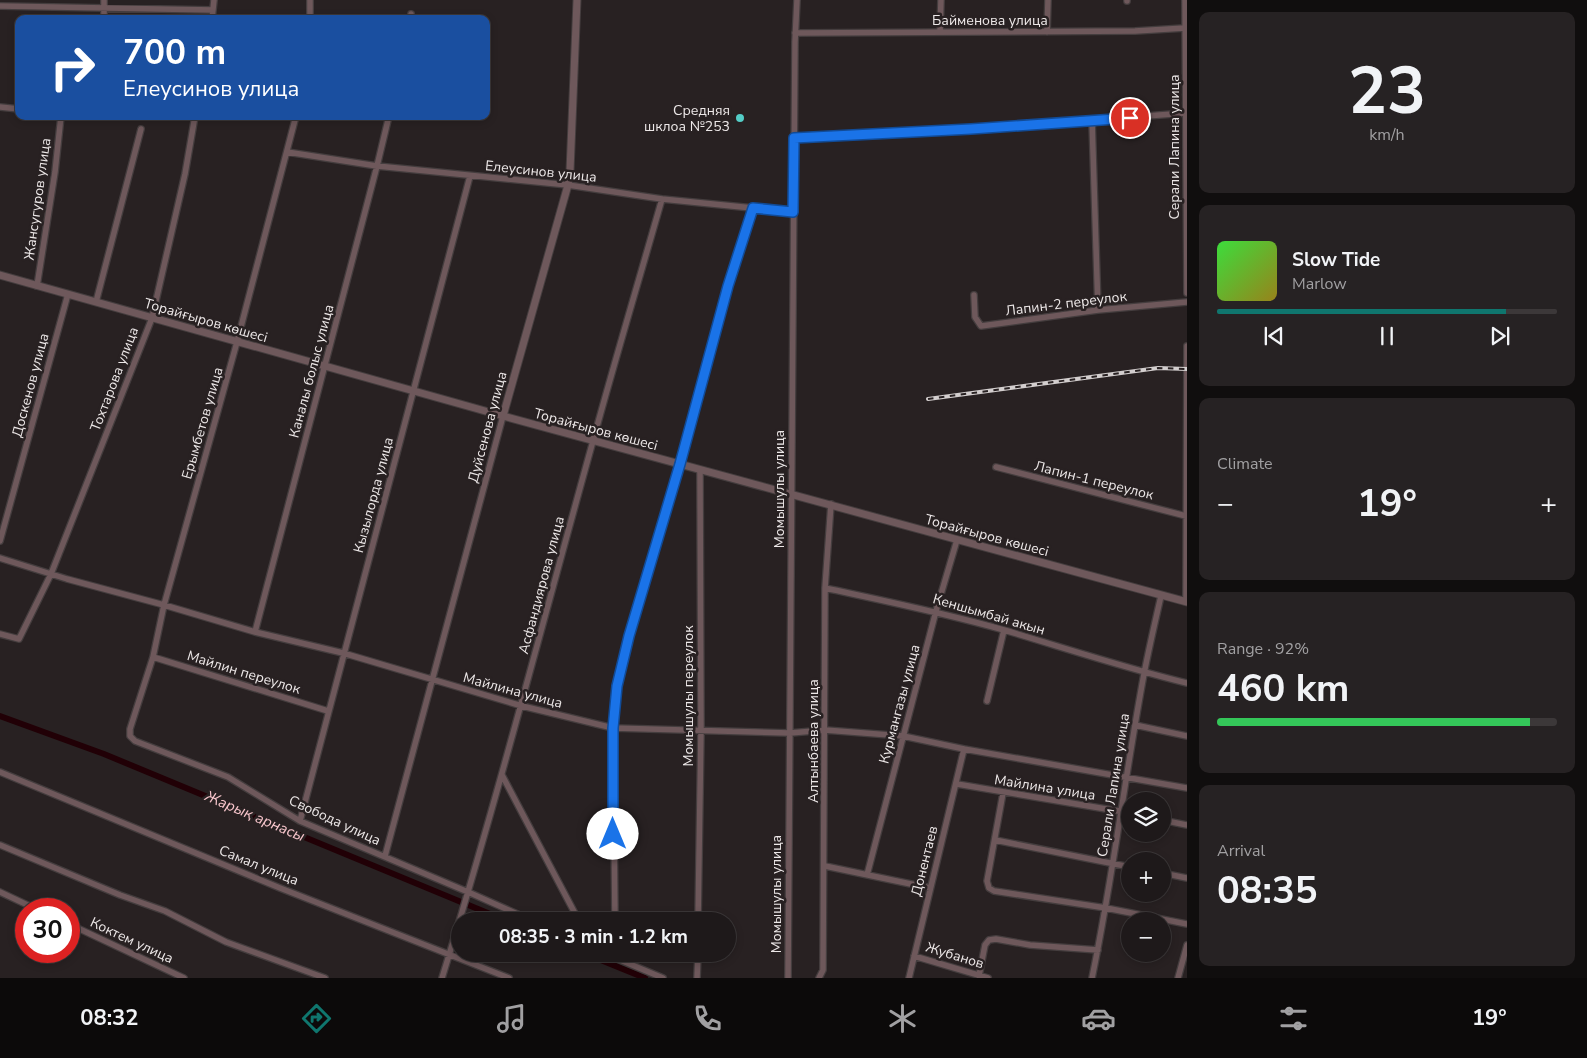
<!DOCTYPE html>
<html lang="en">
<head>
<meta charset="utf-8">
<style>
  body { margin:0; font-family:"Nunito Sans",sans-serif; background:#262223; color:#f1f3f6; height:100vh; display:flex; flex-direction:column; font-size:19px; white-space:nowrap }
  * { box-sizing:border-box; margin:0 }
  p { font-size:16px; color:#a1a0a2 }
  .icon { flex:none; width:28px; height:28px; fill:none; stroke:currentColor; stroke-width:2; stroke-linecap:round; stroke-linejoin:round }
  .map { position:relative; flex:1; overflow:hidden }
  .side { display:flex; flex-direction:column; gap:12px; padding:12px; background:#100e0e; width:400px }
  .side>* { flex:none }
  .hud { position:absolute; left:15px; top:15px; width:475px; height:105px; border-radius:10px; box-shadow:0 2px 8px #0003,0 0 0 1px #3c3839; background:#1a4fa0; color:#fff; overflow:hidden }
  .controls { position:absolute; left:1121px; top:792px; display:grid; gap:10px }
  .controls a { display:grid; place-items:center; width:50px; height:50px; border-radius:50%; background:#1e191a; box-shadow:0 2px 8px #0003,0 0 0 1px #3c3839; font-size:25px }
  .speed { position:absolute; left:15px; top:898px; display:flex; gap:10px; font-size:25px; font-weight:700; text-align:center }
  .speed>* { display:grid; place-content:center; width:65px; height:65px; border-radius:50%; background:#1e191a; box-shadow:0 2px 8px #0003,0 0 0 1px #3c3839; line-height:1 }
  .speed .limit { border:8px solid #d22; background:#fff; color:#111 }
  .pin { position:absolute; display:grid; place-items:center; width:42px; height:42px; color:#fff; margin:-21px; border:2px solid #fff; border-radius:50%; box-shadow:0 1px 5px #0007 }
  .me { position:absolute; width:55px; margin:-28px; rotate:0deg; stroke-linejoin:round; filter:drop-shadow(0 0 4px #0008) }
  .turn { display:flex; align-items:center; gap:18px; height:105px; padding:0 25px; font-size:22px }
  .turn .icon { width:65px; height:65px; stroke-width:2.5 }
  .turn b { display:block; font-size:35px; line-height:42px }
  .big { font-size:38px; font-weight:700; line-height:1.1 }
  .side .card { flex:1; display:flex; flex-direction:column; justify-content:center; gap:8px; min-width:0; padding:0 18px; border-radius:10px; background:#262223 }
  .side .dial { align-items:center; gap:0 }
  .dial b { font-size:65px; line-height:1 }
  .song { display:flex; align-items:center; gap:15px }
  .cover { width:60px; height:60px; border-radius:8px; background:linear-gradient(135deg,hsl(120 70% 55%),hsl(50 70% 35%)) }
  .played { height:5px; border-radius:2px; background:linear-gradient(90deg,#0f766e 85%,#3c3839 85%) }
  .keys { display:flex; justify-content:space-around; direction:ltr }
  .heat { display:flex; justify-content:space-between; align-items:center; font-size:28px; direction:ltr }
  .charge { height:8px; border-radius:4px; background:linear-gradient(90deg,#34c759 92%,#3c3839 0) }
  .trip { position:absolute; left:451px; top:912px; width:285px; height:50px; border-radius:25px; background:#1e191a; box-shadow:0 2px 8px #0003,0 0 0 1px #3c3839; font-weight:700; line-height:50px; text-align:center }
  .tabs { display:flex; height:80px; justify-content:space-around; align-items:center; background:#0c0a0a; color:#a1a0a2 }
  .tabs .icon { width:35px; height:35px }
  .tabs .on { color:#0f766e }
  .tabs b { font-size:22px; color:#f1f3f6 }
  main { display:flex; flex:1; min-height:0 }
  .map>svg:first-child { display:block }
  .lines { fill:none; stroke-linecap:round; stroke-linejoin:round }
  .canal { stroke:#210006; stroke-width:6 }
  .minor-casing { stroke:#443d3e; stroke-width:8 }
  .tertiary-casing { stroke:#443d3e; stroke-width:9 }
  .minor { stroke:#6e585b; stroke-width:5.5 }
  .tertiary { stroke:#6e585b; stroke-width:7 }
  .rail-casing { stroke:#d3cece; stroke-width:4 }
  .rail { stroke:#282122; stroke-width:2; stroke-dasharray:5.5; stroke-linecap:butt }
  .route-casing { stroke:#114b97; stroke-width:12 }
  .route { stroke:#1a73e8; stroke-width:9 }
  .poi-dot { fill:#54cdc7; stroke:#282122; stroke-width:2 }
  .labels { text-anchor:middle; stroke-width:5; stroke-linejoin:round; paint-order:stroke }
  .street-label { font-size:14px; fill:#ede8e8; stroke:#282122 }
  .poi-label { font-size:14px; fill:#ede8e8; stroke:#282122; text-anchor:end }
  .water-label { font-size:15px; font-style:italic; fill:#f8c6cc; stroke:#282122 }
</style>
</head>
<body>
<main>
<div class="map">
<svg width="1187" height="978" viewBox="0 0 1187 978">
  <rect width="100%" height="100%" fill="#282122"/>
  <g class="lines">
    <path class="canal" d="M0,716L104,754L507,921
      M586,954L645,978"/>
    <g class="minor-casing">
      <path id="minor" d="M310,0V19
        M1185,0L1187,293
        M1127,1V0
        M0,6L213,10
        M261,18L265,19
        M104,19V0
        M212,19L214,0
        M410,19L411,14
        M940,32L941,0
        M1047,32L1048,0
        M795,33L1135,31L1185,28
        M0,107L19,109
        M296,116L237,342L164,605L153,657L130,729V736L135,741L228,777L300,821L468,892L533,921
        M1092,120L1098,310
        M794,137L971,129L1186,113
        M287,152L377,166L568,185L662,199L793,212
        M37,286L55,172L61,116
        M974,295L975,317L981,326L1098,310L1187,302
        M96,302L141,129
        M996,467L1186,516
        M0,541L68,294
        M0,558L67,579L164,605L255,632L343,653L522,706L613,728L790,733L825,730L903,736L964,749L1187,788
        M825,588C885,601 945,613 1004,630C1065,648 1125,668 1187,683
        M1186,602L1187,346
        M255,632L377,166L389,116
        M0,634L19,639L51,574L152,318L185,174L195,116
        M153,657L328,711
        M987,701L1004,630
        M1135,725L1187,736
        M0,772L280,888L509,978
        M502,775L579,921
        M957,784L1130,813
        M1003,793L987,881L989,888L994,891L1106,908L1187,924
        M1162,820L1187,825
        M300,821L470,176
        M995,840L1130,867
        M0,845L120,895L165,911L226,942L325,978
        M385,856L503,416
        M825,866L930,888
        M1162,873L1187,878
        M867,875L936,611L957,540
        M0,892L36,909
        M615,921L613,728L617,686L629,636L680,464L728,286L753,209
        M698,921L701,731L700,470
        M69,924L184,978
        M606,954L663,978
        M914,956L988,978
        M979,976L985,945L989,940L996,939L1030,945L1098,950
        M442,978C497,800 543,621 593,441C615,360 639,280 662,199
        M697,978L698,954
        M788,978L795,42L797,0
        M819,978L823,970L825,588L831,504
        M909,978L964,749
        M1092,978C1113,877 1125,775 1144,674C1149,648 1155,622 1161,596
        M1178,978L1187,945"/>
    </g>
    <g class="tertiary-casing">
      <path id="tertiary" d="M0,275L503,416L1187,602
        M503,416L568,185L570,171L577,0"/>
    </g>
    <use href="#minor" class="minor"/>
    <use href="#tertiary" class="tertiary"/>
    <g class="rail-casing">
      <path id="rail" d="M928,399L1158,368L1187,369"/>
    </g>
    <use href="#rail" class="rail"/>
  </g>
  <g class="lines">
    <g class="route-casing">
      <path id="route" d="M613,834V728L617,686L629,636L680,464L728,286L753,208L793,212L794,138L971,129L1130,118"/>
    </g>
    <use href="#route" class="route"/>
  </g>
  <circle class="poi-dot" cx="740" cy="118" r="5"/>
  <g class="labels">
    <g class="street-label">
      <text x="990" y="25">Байменова улица</text>
      <text transform="translate(1174 147) rotate(-90)" y="5">Серали Лапина улица</text>
      <text transform="translate(541 171) rotate(6)" y="5">Елеусинов улица</text>
      <text transform="translate(37 199) rotate(-82)" y="5">Жансугуров улица</text>
      <text transform="translate(1066 303) rotate(-7)" y="5">Лапин-2 переулок</text>
      <text transform="translate(206 320) rotate(16)" y="5">Торайғыров көшесі</text>
      <text transform="translate(311 371) rotate(-75)" y="5">Каналы болыс улица</text>
      <text transform="translate(114 379) rotate(-69)" y="5">Тохтарова улица</text>
      <text transform="translate(30 385) rotate(-75)" y="5">Доскенов улица</text>
      <text transform="translate(202 423) rotate(-74)" y="5">Ерымбетов улица</text>
      <text transform="translate(487 427) rotate(-75)" y="5">Дуйсенова улица</text>
      <text transform="translate(596 429) rotate(15)" y="5">Торайғыров көшесі</text>
      <text transform="translate(1094 480) rotate(14)" y="5">Лапин-1 переулок</text>
      <text transform="translate(779 489) rotate(-90)" y="5">Момышулы улица</text>
      <text transform="translate(373 495) rotate(-75)" y="5">Кызылорда улица</text>
      <text transform="translate(987 535) rotate(15)" y="5">Торайғыров көшесі</text>
      <text transform="translate(541 585) rotate(-75)" y="5">Асфандиярова улица</text>
      <text transform="translate(989 614) rotate(16)" y="5">Кеншымбай акын</text>
      <text transform="translate(244 672) rotate(17)" y="5">Майлин переулок</text>
      <text transform="translate(513 690) rotate(15)" y="5">Майлина улица</text>
      <text transform="translate(688 696) rotate(-90)" y="5">Момышулы переулок</text>
      <text transform="translate(899 704) rotate(-75)" y="5">Курмангазы улица</text>
      <text transform="translate(813 741) rotate(-90)" y="5">Алтынбаева улица</text>
      <text transform="translate(1113 785) rotate(-81)" y="5">Серали Лапина улица</text>
      <text transform="translate(1045 787) rotate(9)" y="5">Майлина улица</text>
      <text transform="translate(335 820) rotate(25)" y="5">Свобода улица</text>
      <text transform="translate(924 861) rotate(-76)" y="5">Донентаев</text>
      <text transform="translate(259 865) rotate(22)" y="5">Самал улица</text>
      <text transform="translate(776 894) rotate(-90)" y="5">Момышулы улица</text>
      <text transform="translate(132 940) rotate(25)" y="5">Коктем улица</text>
      <text transform="translate(955 955) rotate(17)" y="5">Жубанов</text>
    </g>
    <g class="poi-label">
      <text x="730" y="115">Средняя<tspan x="730" dy="16">шклоа №253</tspan></text>
    </g>
    <g class="water-label">
      <text transform="translate(255 816) rotate(23)" y="5">Жарық арнасы</text>
    </g>
  </g>
</svg>
<div class="controls">
<a><svg class="icon" aria-label="layers" viewBox="0 0 24 24"><path d="M12 4l9 5-9 5-9-5zM3 14l9 5 9-5"/></svg></a>
<a>+</a>
<a>−</a>
</div>
<div class="speed"><div class="limit">30</div></div>
<div class="pin" style="left:1130px;top:118px;background:#d93025"><svg class="icon" aria-label="arrive" viewBox="0 0 24 24"><path d="M6 21V4h12l-3 4 3 4H6"/></svg></div>
<svg class="me" style="left:613px;top:834px" viewBox="-20 -20 40 40"><circle r="19" fill="#fff"/><path d="M0-13L10 11 0 6-10 11z" fill="#1a73e8"/></svg>
<div class="trip">08:35 · 3 min · 1.2 km</div>
<div class="hud">
<div class="turn"><svg class="icon" aria-label="right" viewBox="0 0 24 24"><path d="M7 20v-9h11M14 6l5 5-5 5"/></svg><div><b>700 m</b>Елеусинов улица</div></div>
</div>
</div>
<section class="side">
<div class="card dial"><b>23</b><p>km/h</p></div>
<div class="card">
<div class="song"><i class="cover"></i><div><b>Slow Tide</b><p>Marlow</p></div></div>
<div class="played"></div>
<div class="keys"><svg class="icon" aria-label="previous" viewBox="0 0 24 24"><path d="M18 5L8 12l10 7zM5 5v14"/></svg><svg class="icon" aria-label="pause" viewBox="0 0 24 24"><path d="M8 5v14M16 5v14"/></svg><svg class="icon" aria-label="next" viewBox="0 0 24 24"><path d="M6 5l10 7-10 7zM19 5v14"/></svg></div>
</div>
<div class="card"><p>Climate</p>
<div class="heat"><a>−</a><b class="big">19°</b><a>+</a></div>
</div>
<div class="card"><p>Range · 92%</p><b class="big">460 km</b><div class="charge"></div></div>
<div class="card"><p>Arrival</p><b class="big">08:35</b></div>
</section>
</main>
<nav class="tabs">
<b>08:32</b>
<svg class="icon on" aria-label="directions" viewBox="0 0 24 24"><path d="M12 3l9 9-9 9-9-9zM9 14v-3h6M13 9l2 2-2 2"/></svg>
<svg class="icon" aria-label="music" viewBox="0 0 24 24"><path d="M9 18V5l10-2v13"/><circle cx="6" cy="18" r="3"/><circle cx="16" cy="16" r="3"/></svg>
<svg class="icon" aria-label="phone" viewBox="0 0 24 24"><path d="M5 4h4l2 5-3 2q2 4 5 5l2-3 5 2v4C11 20 4 13 5 4z"/></svg>
<svg class="icon" aria-label="climate" viewBox="0 0 24 24"><path d="M12 3v18M4 7l16 10M4 17L20 7"/></svg>
<svg class="icon" aria-label="car" viewBox="0 0 24 24"><path d="M5 17H2v-5l4-1 3-4h7l3 4 3 1v5h-3M9 17h6M6 11h13"/><circle cx="7" cy="17" r="2"/><circle cx="17" cy="17" r="2"/></svg>
<svg class="icon" aria-label="filters" viewBox="0 0 24 24"><path d="M4 7h16M4 17h16"/><circle cx="9" cy="7" r="2"/><circle cx="15" cy="17" r="2"/></svg>
<b>19°</b>
</nav>
</body>
</html>
